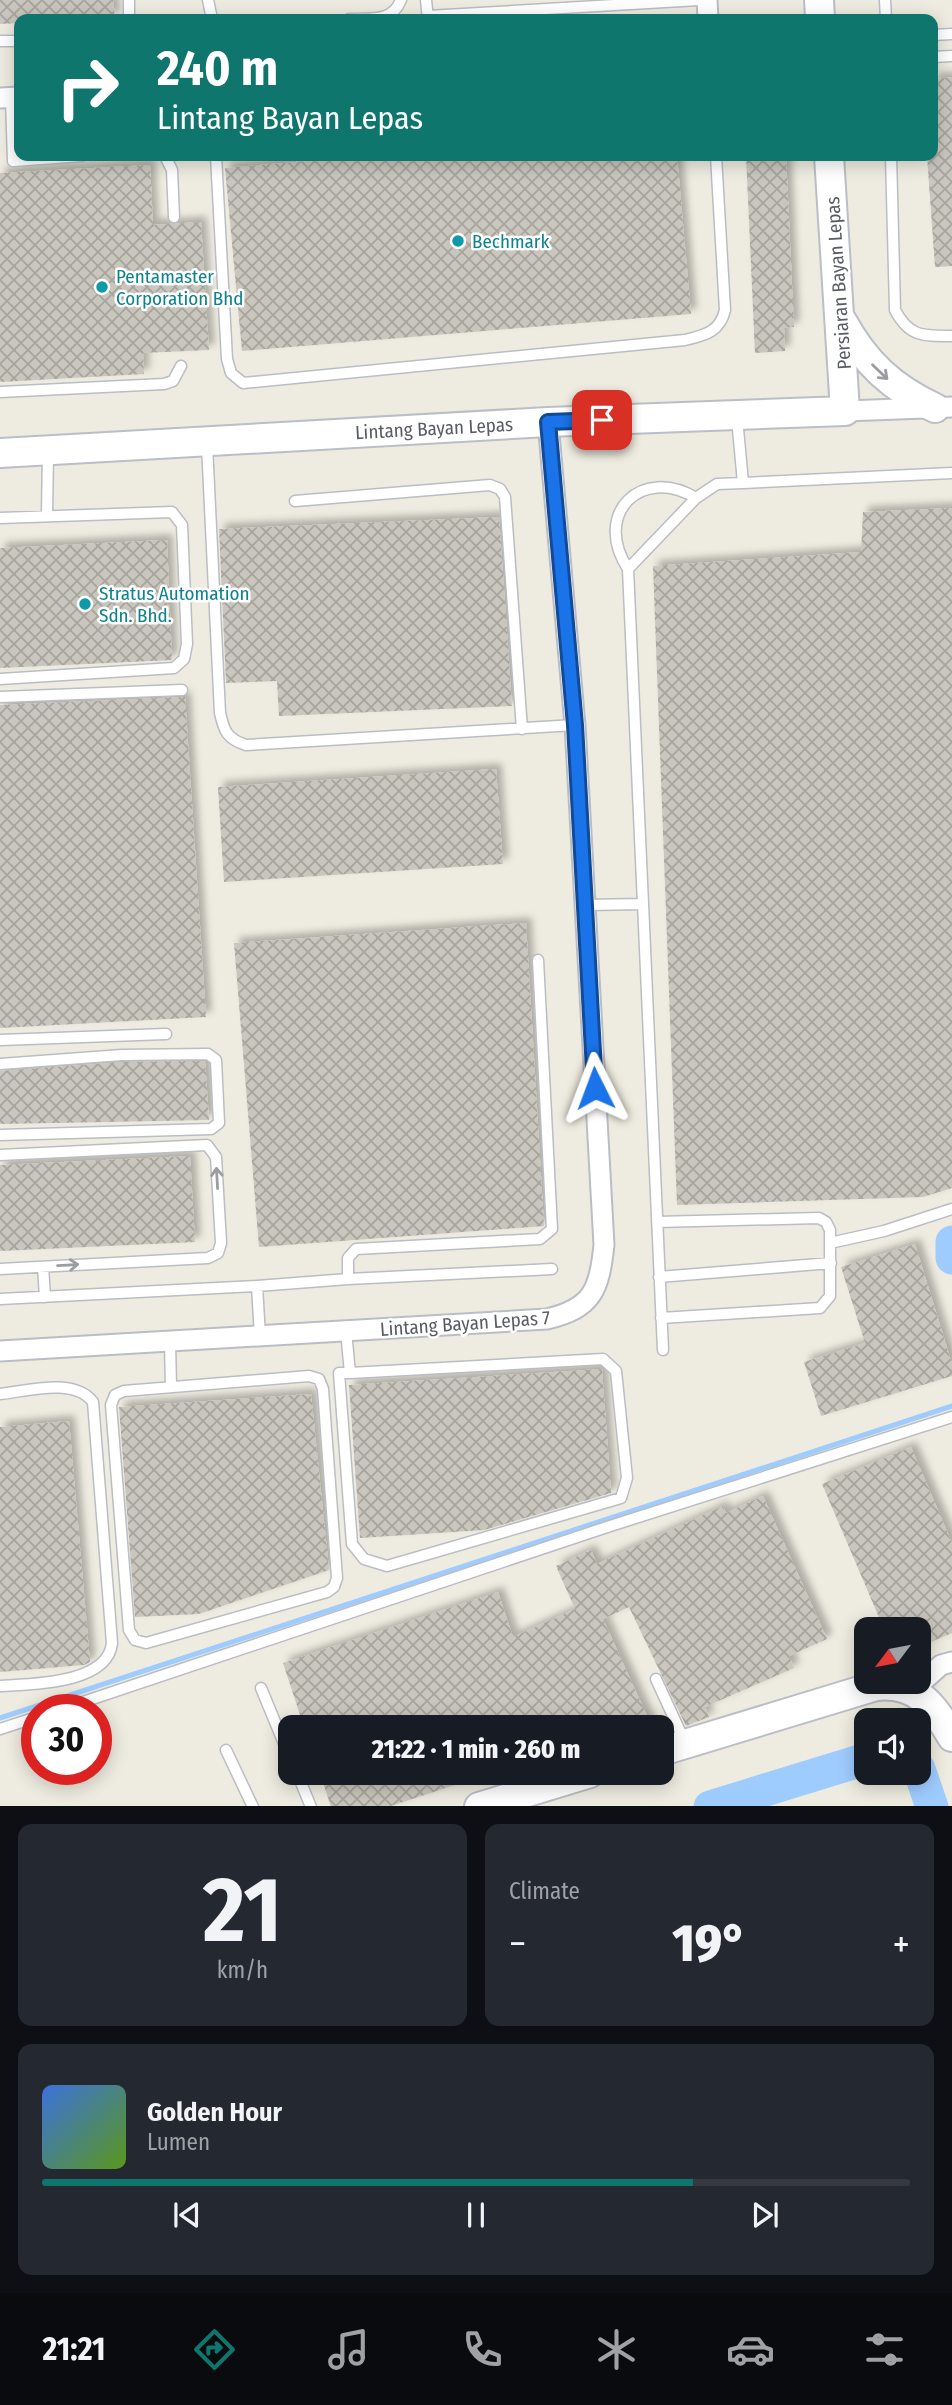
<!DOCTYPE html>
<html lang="en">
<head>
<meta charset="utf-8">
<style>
  body { margin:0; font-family:"Fira Sans Condensed",sans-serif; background:#242831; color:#f1f3f6; height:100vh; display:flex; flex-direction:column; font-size:26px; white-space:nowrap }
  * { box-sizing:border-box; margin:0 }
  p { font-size:23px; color:#9ea1a6 }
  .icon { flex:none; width:38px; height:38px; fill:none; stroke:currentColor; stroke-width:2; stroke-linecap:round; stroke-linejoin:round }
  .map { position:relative; height:1806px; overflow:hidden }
  .drawer { display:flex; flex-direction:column; gap:18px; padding:18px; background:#0d0f14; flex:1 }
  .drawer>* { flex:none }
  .guide { position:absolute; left:14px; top:14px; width:924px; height:147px; border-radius:14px; box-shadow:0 4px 18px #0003; background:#0f766e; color:#fff; overflow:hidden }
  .needle { width:46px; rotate:238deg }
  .tools { position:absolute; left:854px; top:1617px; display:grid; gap:14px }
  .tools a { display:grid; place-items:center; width:77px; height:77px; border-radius:14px; background:#171b24; box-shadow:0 4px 18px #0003; font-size:35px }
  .speed { position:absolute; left:21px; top:1694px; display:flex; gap:14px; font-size:35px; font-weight:700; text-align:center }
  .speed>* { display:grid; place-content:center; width:91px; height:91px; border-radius:50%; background:#171b24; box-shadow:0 4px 18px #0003; line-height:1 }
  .speed .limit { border:10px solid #d22; background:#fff; color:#111 }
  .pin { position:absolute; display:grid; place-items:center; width:60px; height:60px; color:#fff; margin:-30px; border-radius:14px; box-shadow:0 4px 10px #0006 }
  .me { position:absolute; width:77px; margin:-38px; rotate:357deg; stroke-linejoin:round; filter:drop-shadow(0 0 5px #0008) }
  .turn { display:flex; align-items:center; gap:24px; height:147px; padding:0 28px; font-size:32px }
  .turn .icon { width:91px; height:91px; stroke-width:2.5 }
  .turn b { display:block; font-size:49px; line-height:60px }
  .big { font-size:52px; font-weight:800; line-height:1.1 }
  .drawer .widget { flex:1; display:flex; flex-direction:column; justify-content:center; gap:10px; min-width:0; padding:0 24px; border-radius:14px; background:#242831 }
  .drawer .dial { align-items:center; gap:0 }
  .dial b { font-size:91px; line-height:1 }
  .song { display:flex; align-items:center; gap:21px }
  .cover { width:84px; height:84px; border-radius:10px; background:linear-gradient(135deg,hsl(220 70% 55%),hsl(90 70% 35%)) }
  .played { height:7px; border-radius:4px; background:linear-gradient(90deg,#0f766e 75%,#363941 75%) }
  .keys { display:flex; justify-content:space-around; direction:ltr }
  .heat { display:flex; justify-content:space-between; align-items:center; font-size:38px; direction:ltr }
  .drawer .tiles { flex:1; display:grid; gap:18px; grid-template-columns:1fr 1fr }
  .widget:last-child { grid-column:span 2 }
  .trip { position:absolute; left:278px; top:1715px; width:396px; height:70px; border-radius:14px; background:#171b24; box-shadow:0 4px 18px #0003; font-weight:800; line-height:70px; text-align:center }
  .tabs { display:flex; height:112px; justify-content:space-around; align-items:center; background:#090b0e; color:#9ea1a6 }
  .tabs .icon { width:49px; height:49px }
  .tabs .current { color:#0f766e }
  .tabs b { font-size:32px; color:#f1f3f6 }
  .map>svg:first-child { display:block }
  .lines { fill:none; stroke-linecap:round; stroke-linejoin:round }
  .stream { stroke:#9fccff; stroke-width:5 }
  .river { stroke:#9fccff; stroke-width:33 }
  .building { fill:url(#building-cross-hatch); filter:url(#shadow) }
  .lane-casing { stroke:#bbbdc4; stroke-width:13 }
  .street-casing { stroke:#bbbdc4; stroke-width:23 }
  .secondary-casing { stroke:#bbbec6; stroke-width:32 }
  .lane { stroke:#fff; stroke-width:10 }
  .street { stroke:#fff; stroke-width:19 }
  .secondary { stroke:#fff; stroke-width:28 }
  .oneway { stroke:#9b9da1 }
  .route-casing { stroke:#114b97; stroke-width:18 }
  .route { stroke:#1a73e8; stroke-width:12 }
  .culture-dot { fill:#0f9aa8; stroke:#fff; stroke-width:2.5 }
  .labels { text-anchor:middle; stroke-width:5; stroke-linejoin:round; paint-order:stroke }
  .culture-label { font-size:19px; fill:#0d838f; stroke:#fff; text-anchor:start }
  .street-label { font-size:19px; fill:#595c63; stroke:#fff }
</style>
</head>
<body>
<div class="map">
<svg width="952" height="1807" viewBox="0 0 952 1807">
  <defs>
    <pattern id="building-cross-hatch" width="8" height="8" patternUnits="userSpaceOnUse" patternTransform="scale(1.75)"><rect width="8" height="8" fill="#c9c6bd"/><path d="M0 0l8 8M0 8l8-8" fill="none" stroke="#a6a49d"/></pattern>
    <filter id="shadow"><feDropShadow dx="5.5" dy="-5.5" stdDeviation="3.5" flood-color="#0004"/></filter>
  </defs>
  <rect width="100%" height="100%" fill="#eeece0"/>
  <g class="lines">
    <path class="stream" d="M0,1718L952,1406"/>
    <path class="river" d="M952,1242V1258
      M919,1769L932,1807
      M710,1807L866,1759"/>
  </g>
  <path class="building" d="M0,0H113L115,17L19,19V23L0,24Z
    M952,77V266L935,267L927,156H933V79Z
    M367,156H677L691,314L242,351L225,168Z
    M746,156H786L794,327L784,328L785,351L755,353Z
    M150,165L153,225L201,222L209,350L143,353L144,374L0,382V173Z
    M952,508V1188L923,1197L677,1205L653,566L861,552L863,512Z
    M499,517L512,706L279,716L277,681L226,683L219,529Z
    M167,540L172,660L0,668V548Z
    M185,697L206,1017L0,1028V705Z
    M496,769L503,864L224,882L218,787Z
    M526,923L544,1226L259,1247L234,943Z
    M205,1061L209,1120L0,1124V1071L122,1062Z
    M190,1156L195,1242L0,1251V1165Z
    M915,1244L952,1364V1376L821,1416L804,1362L865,1343L841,1267Z
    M602,1369L611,1493L484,1530L360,1538L349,1385Z
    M311,1394L329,1570L199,1614L135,1617L119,1407Z
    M69,1421L90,1662L84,1665L0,1672V1427Z
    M911,1447L952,1543V1633L919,1647V1629H884L822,1484Z
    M763,1496L827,1639L789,1656L794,1668L705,1707L709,1717L686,1726L629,1607L603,1619L652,1727H304L283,1663L498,1592L513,1637L575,1609L556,1566L591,1550L597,1564L723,1506L726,1513Z
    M320,1773H481L482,1776L388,1807H331Z"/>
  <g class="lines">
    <g class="lane-casing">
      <path id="lane" d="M208,0L212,19
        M426,0L428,19
        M885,0L886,19
        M428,16L699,0
        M129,19V0
        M349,19C370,18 392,23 401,0
        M933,35L952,34
        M0,41H19
        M933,57L952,56
        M11,97L13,161L82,156
        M165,156L172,170L174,217
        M216,156L227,359L231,373L243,383L685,340C705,335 720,332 725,310L716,156
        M891,156L895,310C909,337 923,336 952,336
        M0,392L164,384L173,381L181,366
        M207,445L220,713C224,731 227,739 246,745L575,725
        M743,483L952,473
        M295,501L490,485L500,489L505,497L522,729
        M47,515L48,453
        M0,518L172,512L182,525L187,644L184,659L174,668L0,679
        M628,569C592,514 641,465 696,498
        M0,697L182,690
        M643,904L628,569L696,498L717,484L743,483L737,418
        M585,905L643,904L663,1350
        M0,1040L166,1034
        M0,1064L122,1055L208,1054L216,1060L219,1123L211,1129L0,1135
        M0,1155L207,1145L216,1157L221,1243L218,1253L208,1258L0,1269
        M657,1222L819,1218L826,1222L830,1230V1296L820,1308L661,1318
        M830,1243L884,1231L952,1209
        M43,1267L45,1297
        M659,1277L831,1263
        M348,1279L552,1269
        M0,1299L257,1286
        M346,1331L350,1373L603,1359L616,1371L627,1478L621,1498L387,1566L364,1559L352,1544L339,1373H350
        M260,1336L257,1286L348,1279V1258L356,1249L540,1239L552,1229L538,960
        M170,1342L171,1387
        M309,1376L319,1379L323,1389L337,1578L334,1587L327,1592L146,1643L135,1640L129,1630L111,1405L115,1395L124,1391Z
        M0,1394C28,1391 74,1377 93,1402L112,1643C108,1684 32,1684 0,1686
        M656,1679L684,1740
        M261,1688L290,1758
        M59,1710L604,1528L952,1417
        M0,1729L37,1717
        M226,1750L253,1807
        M297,1773L311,1807"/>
    </g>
    <g class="street-casing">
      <path id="street" d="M707,0L708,19
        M0,98L19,97
        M845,411L952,407
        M0,1351L547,1319C593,1308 599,1290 604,1245L575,725L548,422
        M912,1691L941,1665L952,1662"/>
    </g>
    <g class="secondary-casing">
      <path id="secondary" d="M819,0L820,19
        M842,321C865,363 892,388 935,408
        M0,453L548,422L845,411L829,156
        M662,1751L876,1686C917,1682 933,1705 952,1737
        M479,1807L590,1773"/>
    </g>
    <use href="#lane" class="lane"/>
    <use href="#street" class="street"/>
    <use href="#secondary" class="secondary"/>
  </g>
  <defs><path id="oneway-shaft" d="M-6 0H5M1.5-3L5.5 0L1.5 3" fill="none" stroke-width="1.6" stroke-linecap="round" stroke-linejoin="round" transform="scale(1.75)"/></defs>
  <g class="oneway">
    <use href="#oneway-shaft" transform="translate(880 372) rotate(44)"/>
    <use href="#oneway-shaft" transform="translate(217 1178) rotate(-93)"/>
    <use href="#oneway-shaft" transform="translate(68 1265) rotate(-3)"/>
  </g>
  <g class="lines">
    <g class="route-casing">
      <path id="route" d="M595,1088L575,725L548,422L602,420"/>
    </g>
    <use href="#route" class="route"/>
  </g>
  <g class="culture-dot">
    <circle cx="458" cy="241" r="7"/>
    <circle cx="102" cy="287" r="7"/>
    <circle cx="85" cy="604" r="7"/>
  </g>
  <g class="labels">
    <g class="culture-label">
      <text x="472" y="248">Bechmark</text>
      <text x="116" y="283">Pentamaster<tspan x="116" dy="22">Corporation Bhd</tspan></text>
      <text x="99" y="600">Stratus Automation<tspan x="99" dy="22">Sdn. Bhd.</tspan></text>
    </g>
    <g class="street-label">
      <text transform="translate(838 283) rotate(-94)" y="7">Persiaran Bayan Lepas</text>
      <text transform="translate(434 428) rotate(-3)" y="7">Lintang Bayan Lepas</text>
      <text transform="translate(465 1323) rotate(-4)" y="7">Lintang Bayan Lepas 7</text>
    </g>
  </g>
</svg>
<div class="tools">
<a><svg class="needle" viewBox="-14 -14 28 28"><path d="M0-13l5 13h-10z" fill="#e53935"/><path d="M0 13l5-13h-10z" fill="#9ea1a6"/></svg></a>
<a><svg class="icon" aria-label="sound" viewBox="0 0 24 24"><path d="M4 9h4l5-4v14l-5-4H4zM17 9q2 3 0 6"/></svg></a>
</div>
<div class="speed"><div class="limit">30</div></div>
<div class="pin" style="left:602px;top:420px;background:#d93025"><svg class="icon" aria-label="arrive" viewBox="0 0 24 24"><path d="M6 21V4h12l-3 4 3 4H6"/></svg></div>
<svg class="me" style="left:595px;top:1088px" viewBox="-20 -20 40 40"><path d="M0-17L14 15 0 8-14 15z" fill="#1a73e8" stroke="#fff" stroke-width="4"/></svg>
<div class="trip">21:22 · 1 min · 260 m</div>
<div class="guide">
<div class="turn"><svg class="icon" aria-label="right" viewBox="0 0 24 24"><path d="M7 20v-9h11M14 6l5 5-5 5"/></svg><div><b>240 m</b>Lintang Bayan Lepas</div></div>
</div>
</div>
<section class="drawer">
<div class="tiles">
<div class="widget dial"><b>21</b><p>km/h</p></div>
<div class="widget"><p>Climate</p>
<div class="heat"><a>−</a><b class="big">19°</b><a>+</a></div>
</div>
<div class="widget">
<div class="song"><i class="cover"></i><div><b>Golden Hour</b><p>Lumen</p></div></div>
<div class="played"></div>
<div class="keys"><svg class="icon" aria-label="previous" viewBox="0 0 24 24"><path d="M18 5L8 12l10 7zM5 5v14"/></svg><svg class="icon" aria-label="pause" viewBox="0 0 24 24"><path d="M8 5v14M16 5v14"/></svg><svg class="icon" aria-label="next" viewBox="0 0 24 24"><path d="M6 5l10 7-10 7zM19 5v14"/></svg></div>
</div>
</div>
</section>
<nav class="tabs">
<b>21:21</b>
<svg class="icon current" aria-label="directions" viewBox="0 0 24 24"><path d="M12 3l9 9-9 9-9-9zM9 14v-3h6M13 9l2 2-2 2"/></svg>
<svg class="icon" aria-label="music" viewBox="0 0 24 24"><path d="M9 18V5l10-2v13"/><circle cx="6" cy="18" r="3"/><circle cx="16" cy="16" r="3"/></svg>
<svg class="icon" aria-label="phone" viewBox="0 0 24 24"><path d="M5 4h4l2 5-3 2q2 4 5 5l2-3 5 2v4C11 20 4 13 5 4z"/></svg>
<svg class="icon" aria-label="climate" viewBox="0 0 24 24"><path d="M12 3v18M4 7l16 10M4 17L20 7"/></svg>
<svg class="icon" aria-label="car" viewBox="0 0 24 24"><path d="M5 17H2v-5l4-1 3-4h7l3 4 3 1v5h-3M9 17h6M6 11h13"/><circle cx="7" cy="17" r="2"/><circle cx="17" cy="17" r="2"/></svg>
<svg class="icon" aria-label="filters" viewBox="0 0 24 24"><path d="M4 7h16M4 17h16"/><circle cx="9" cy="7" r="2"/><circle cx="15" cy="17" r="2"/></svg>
</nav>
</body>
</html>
